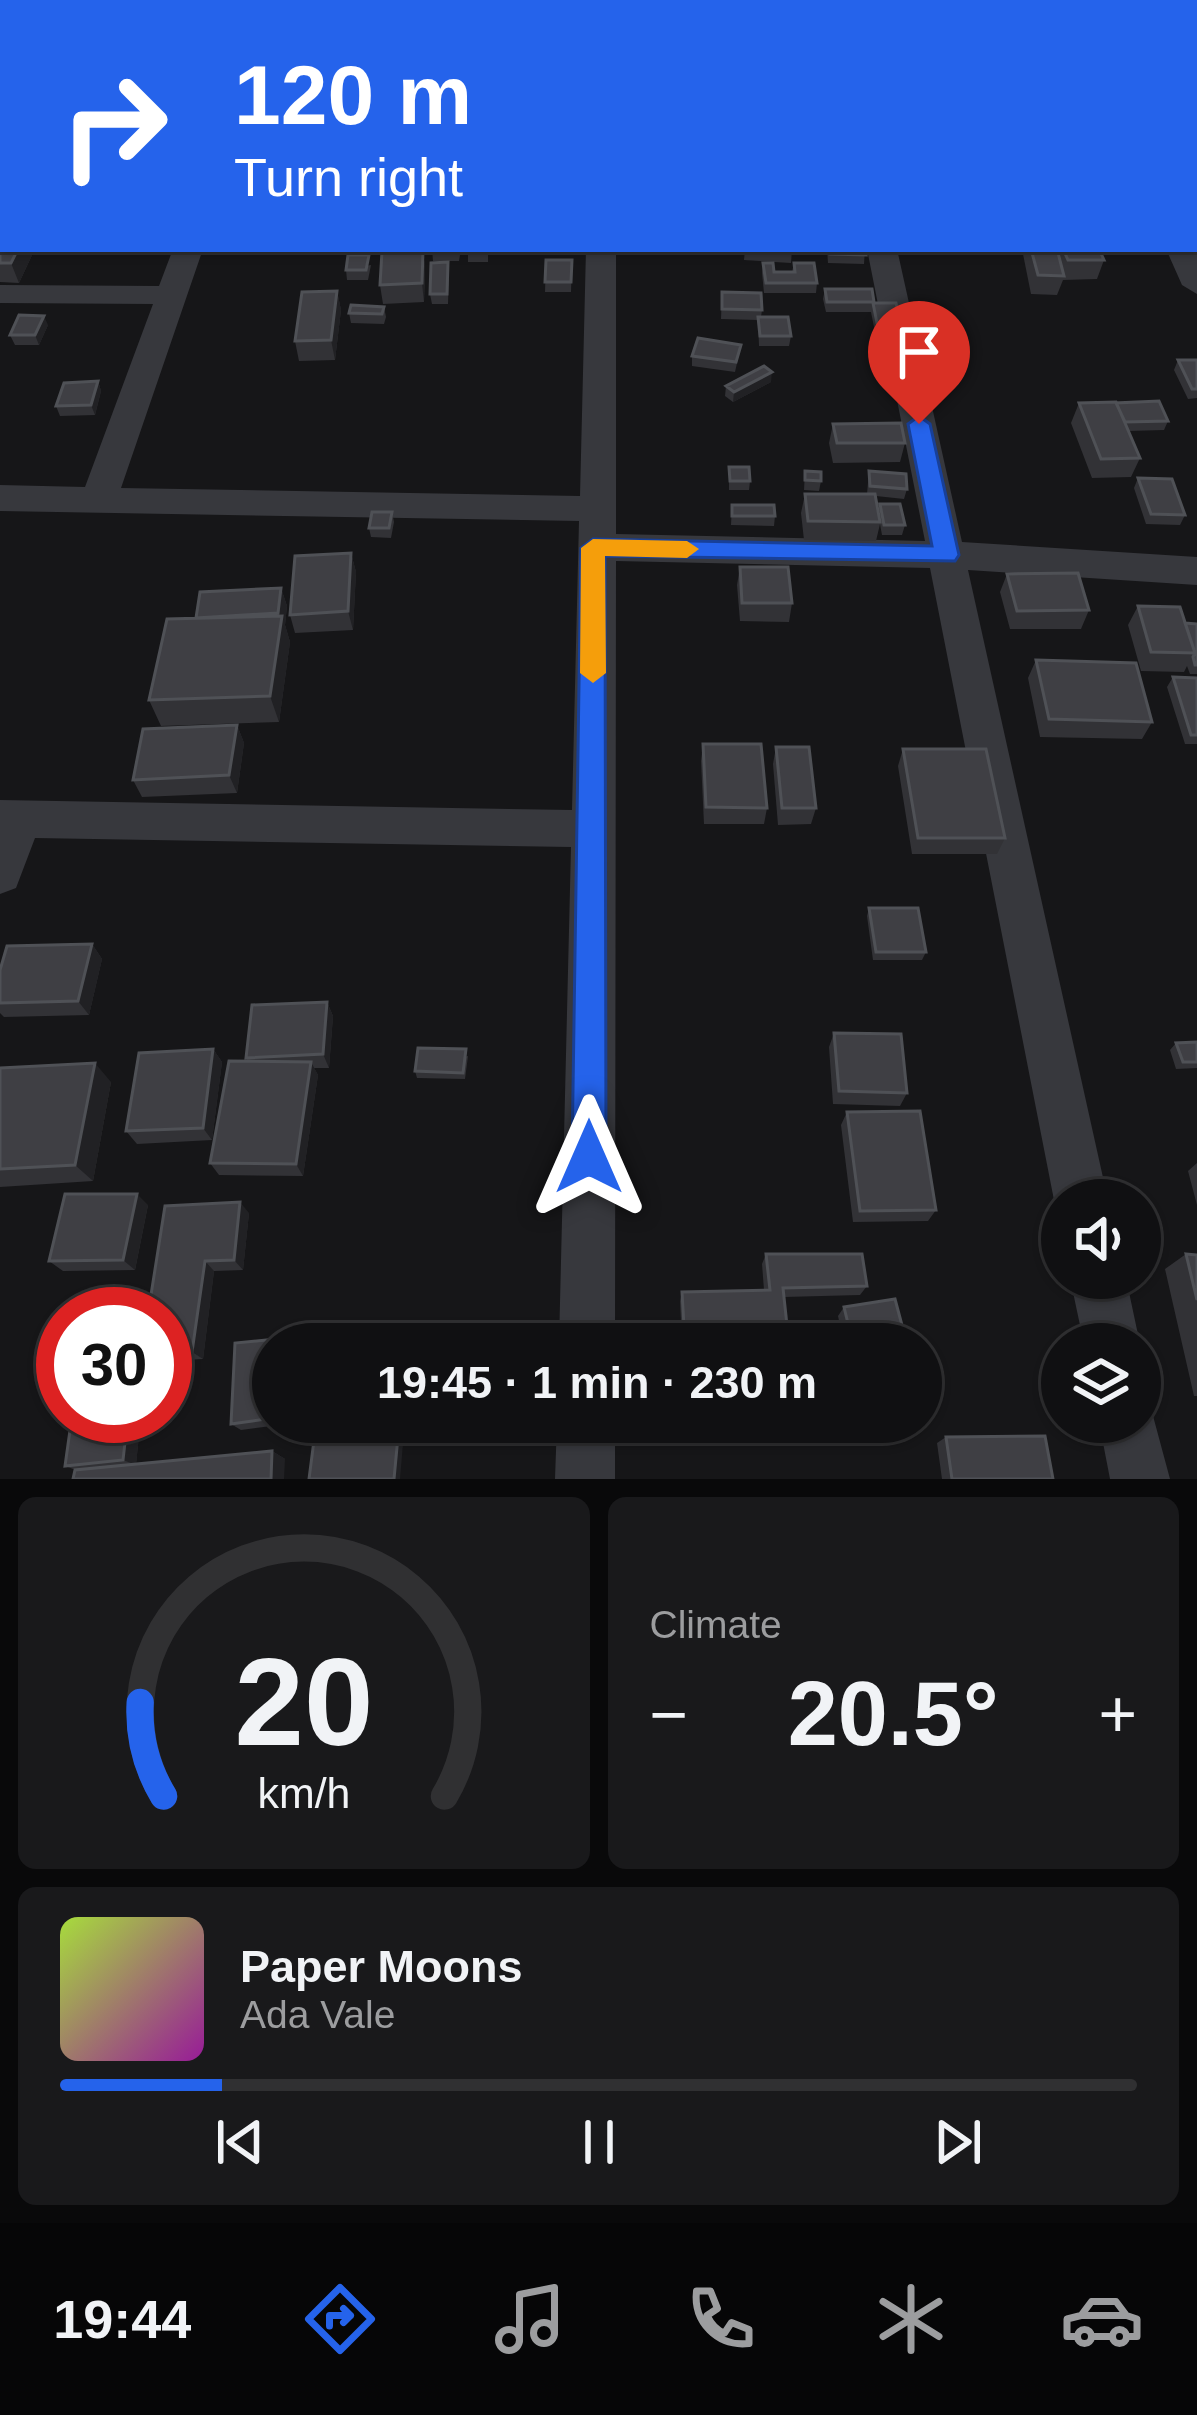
<!DOCTYPE html>
<html lang="en">
<head>
<meta charset="utf-8">
<style>
  body { margin:0; font-family:Helvetica,sans-serif; background:#19191b; color:#f1f3f6; height:100vh; display:flex; flex-direction:column; font-size:45px; white-space:nowrap }
  * { box-sizing:border-box; margin:0 }
  p { font-size:39px; color:#9c9d9f }
  .icon { flex:none; width:66px; height:66px; fill:none; stroke:currentColor; stroke-width:2; stroke-linecap:round; stroke-linejoin:round }
  .map { position:relative; height:1479px; overflow:hidden }
  .panel { display:flex; flex-direction:column; gap:18px; padding:18px; background:#09090a; flex:1 }
  .panel>* { flex:none }
  .guide { position:absolute; left:0px; top:0px; width:1197px; height:252px; box-shadow:0 3px 9px #0004,0 0 0 3px #303032; background:#2563eb; color:#fff; overflow:hidden }
  .controls { position:absolute; left:1041px; top:1179px; display:grid; gap:24px }
  .controls a { display:grid; place-items:center; width:120px; height:120px; border-radius:50%; background:#101012; box-shadow:0 3px 9px #0004,0 0 0 3px #303032; font-size:60px }
  .speed { position:absolute; left:36px; top:1287px; display:flex; gap:24px; font-size:60px; font-weight:700; text-align:center }
  .speed>* { display:grid; place-content:center; width:156px; height:156px; border-radius:50%; background:#101012; box-shadow:0 3px 9px #0004,0 0 0 3px #303032; line-height:1 }
  .speed .limit { border:18px solid #d22; background:#fff; color:#111 }
  .pin { position:absolute; display:grid; place-items:center; width:102px; height:102px; color:#fff; margin:-123px -51px; border-radius:50% 50% 50% 0; rotate:-45deg; box-shadow:0 0 12px #0007 }
  .pin .icon { rotate:45deg }
  .me { position:absolute; width:132px; margin:-66px; rotate:0deg; stroke-linejoin:round; filter:drop-shadow(0 0 9px #0008) }
  .turn { display:flex; align-items:center; gap:42px; height:252px; padding:0 36px; font-size:54px }
  .turn .icon { width:156px; height:156px; stroke-width:2.5 }
  .turn b { display:block; font-size:84px; line-height:102px }
  .big { font-size:90px; font-weight:700; line-height:1.1 }
  .panel .card { flex:1; display:flex; flex-direction:column; justify-content:center; gap:18px; min-width:0; padding:0 42px; border-radius:18px; background:#19191b }
  .panel .dial { align-items:center; gap:0 }
  .dial svg { height:312px; overflow:visible; fill:none; stroke:#303032; stroke-width:7; stroke-linecap:round; text-anchor:middle }
  .dial text { fill:#f1f3f6; stroke:none }
  .song { display:flex; align-items:center; gap:36px }
  .cover { width:144px; height:144px; border-radius:18px; background:linear-gradient(135deg,hsl(80 70% 55%),hsl(300 70% 35%)) }
  .played { height:12px; border-radius:6px; background:linear-gradient(90deg,#2563eb 15%,#303032 15%) }
  .keys { display:flex; justify-content:space-around; direction:ltr }
  .heat { display:flex; justify-content:space-between; align-items:center; font-size:66px; direction:ltr }
  .panel .tiles { flex:1; display:grid; gap:18px; grid-template-columns:1fr 1fr }
  .card:last-child { grid-column:span 2 }
  .trip { position:absolute; left:252px; top:1323px; width:690px; height:120px; border-radius:60px; background:#101012; box-shadow:0 3px 9px #0004,0 0 0 3px #303032; font-weight:700; line-height:120px; text-align:center }
  .dock { display:flex; height:192px; justify-content:space-around; align-items:center; background:#060607; color:#9c9d9f }
  .dock .icon { width:84px; height:84px }
  .dock .selected { color:#2563eb }
  .dock b { font-size:54px; color:#f1f3f6 }
  .map>svg:first-child { display:block }
  .lines { fill:none; stroke-linecap:round; stroke-linejoin:round }
  .street { fill:#37383d; fill-rule:evenodd }
  .wall { fill:#323236 }
  .shaded-wall { fill:#212124 }
  .building { fill:#3f3f44; stroke:#4f5156; stroke-width:3 }
  .route { fill:#2563eb; stroke:#184099; stroke-width:3 }
  .slow { fill:#f59e0b }
</style>
</head>
<body>
<div class="map">
<svg width="1197" height="1479" viewBox="0 0 1197 1479">
  <rect width="100%" height="100%" fill="#161618"/>
  <g class="lines">
    <path class="street" d="M590,0H614V3H590Z
      M820,0H844L845,3H821Z
      M1062,0H1086L1087,3H1063Z
      M0,46H3V62H0Z
      M1194,59H1197V75H1194Z
      M0,189H3V207H0Z
      M1194,246L1197,251V294L1182,285L1166,249Z
      M173,249H203L121,488L580,496L586,249H616V534L925,541L867,249H897L962,542L1197,557V585L968,570L1108,1200H1062V1218L1054,1200L930,568L616,561L615,1344H559L571,847L35,838L16,888L0,894V800L572,810L579,521L0,511V485L85,487L153,304L0,303V285L159,286Z
      M1070,1278H1126L1140,1344V1345L1084,1344Z
      M1140,1398L1149,1401L1170,1479H1110L1099,1422H1140Z
      M557,1422H615V1479H555Z"/>
  </g>
  <path class="wall" d="M194,0H234L232,3H194Z
    M628,0H673V3H628Z
    M691,0H725L724,3H691Z
    M759,0H805V3H760Z
    M1138,0H1197V53L1194,49V3H1140Z
    M3,115V153H0V121Z
    M0,234L3,249H32L33,253L19,283L0,282Z
    M432,249H461L459,261H433Z
    M468,249L488,252V262H468Z
    M745,249H792L791,263L744,260Z
    M827,249H865L864,264L828,263Z
    M1022,249H1099L1104,260L1097,279L1063,280L1057,295L1031,294Z
    M423,250L425,269L424,302L383,304L380,285Z
    M546,260H572L571,292H545Z
    M763,263L774,272H792L794,263L817,283L816,293H764L762,273Z
    M371,265L368,280H347L346,270Z
    M449,272L448,304H432L430,294Z
    M825,289L874,303L900,322L898,332H875L871,312H826L823,299Z
    M337,291L341,310L335,360L299,361L295,341Z
    M722,292L762,310L761,317L791,336L789,346H759L758,320L721,319Z
    M384,307L386,317L384,324L351,323L349,313Z
    M48,325L39,345H15L10,335Z
    M741,345L735,372L692,366V356Z
    M1178,360H1197V398L1188,399L1174,370Z
    M98,381L101,391L95,415L60,416L56,406Z
    M771,382L733,402L725,396L726,386Z
    M1079,403L1168,421L1164,430L1128,431L1140,458L1131,477L1092,478L1071,423Z
    M833,424L905,443L900,462L833,463L829,443Z
    M729,467L750,481L749,490H729Z
    M805,471L821,481L819,491L804,490Z
    M869,471L907,489L904,499L876,496L878,510L880,504L905,525L902,535H882L880,524L876,541L804,540L801,513L805,494H867Z
    M1138,478L1185,515L1180,525L1146,524L1134,488Z
    M732,505L775,516L774,526L731,525Z
    M392,512L394,522L391,538L371,537L369,528Z
    M351,553L356,572L353,630L295,633L290,615Z
    M740,567L792,603L789,622L740,621L737,585Z
    M1007,574L1089,610L1081,629H1010L1000,592Z
    M281,588L287,606L285,625L290,642L279,722L161,726L149,700L196,618Z
    M1138,606L1185,623L1197,624V674H1190L1187,666L1184,672L1141,671L1128,625Z
    M1036,660L1152,722L1142,739L1040,737L1028,678Z
    M1173,677L1197,678V744H1185L1167,687Z
    M237,725L244,743L237,793L142,797L133,780Z
    M703,744L767,808L764,824H704L701,761Z
    M776,747L816,808L811,824L778,825L773,764Z
    M903,749L1005,838L997,854H912L898,766Z
    M869,908L926,952L922,960H873L867,916Z
    M92,944L102,959L89,1015L4,1017L0,1013V970Z
    M327,1002L333,1016L329,1068H314L318,1075L303,1176L219,1175L210,1163L248,1061L246,1058Z
    M834,1033L907,1093L900,1106L833,1104L829,1047Z
    M1197,1042V1068L1176,1069L1170,1050L1176,1043Z
    M213,1049L222,1062L212,1140L137,1144L126,1131Z
    M468,1056L465,1079L417,1078L415,1071Z
    M0,1068L111,1082L93,1181L0,1187Z
    M847,1112L936,1210L928,1221L853,1222L841,1125Z
    M1197,1163V1205L1188,1171Z
    M148,1205L135,1270L63,1271L49,1261Z
    M249,1213L243,1270L214,1271L203,1359L165,1361V1314H148Z
    M766,1254L867,1286L860,1295L784,1297L789,1344H682L680,1301L682,1292L764,1290L762,1264Z
    M1186,1254L1197,1255V1396H1194L1165,1269Z
    M844,1307L907,1344H844L838,1316Z
    M273,1344V1422L294,1423L241,1430L231,1424Z
    M72,1416H141L136,1464L272,1451L285,1459L76,1470L65,1466Z
    M800,1422H827L828,1425L825,1428L802,1431Z
    M946,1437L1053,1479H942L937,1443Z"/>
  <path class="shaded-wall" d="M18,249H32L33,253L19,283L11,263Z
    M423,250L425,269L424,302L422,283Z
    M337,291L341,310L335,360L331,340Z
    M44,316L48,325L39,345L35,335Z
    M772,372L771,382L733,402L734,392Z
    M98,381L101,391L95,415L91,405Z
    M351,553L356,572L353,630L348,611Z
    M281,588L287,606L285,625L290,642L279,722L270,696L281,622L278,613Z
    M237,725L244,743L237,793L229,775Z
    M92,944L102,959L89,1015L78,1001Z
    M327,1002L333,1016L329,1068L323,1054Z
    M213,1049L222,1062L212,1140L203,1128Z
    M311,1062L318,1075L303,1176L296,1164Z
    M95,1063L111,1082L93,1181L75,1165Z
    M137,1194L148,1205L135,1270L123,1260Z
    M240,1202L249,1213L243,1270L234,1260Z
    M205,1261L214,1271L203,1359L192,1352Z
    M128,1416H141L136,1465L123,1460Z
    M399,1426L404,1432L400,1479H394Z
    M272,1451L285,1459L284,1479H271Z"/>
  <path class="building" d="M868,0H923L924,3H869Z
    M956,0H982L984,3H958Z
    M1011,0H1043L1044,3H1013Z
    M1157,0H1191L1193,3H1159Z
    M115,1H183V3H115Z
    M1194,84H1197V108H1194Z
    M3,115V134H0V121Z
    M0,234H3V249H18L11,263H0Z
    M432,249H458V251H432Z
    M468,249H487V252H468Z
    M745,249H792V253L745,250Z
    M830,249H865L866,255L830,254Z
    M1031,249H1057L1064,276L1038,275Z
    M1063,249H1099L1104,260H1068Z
    M423,250L422,283L380,285L382,251Z
    M348,255H369L366,270H346Z
    M546,260H572L571,282H545Z
    M448,262L447,294H430L431,263Z
    M763,263H773L774,272H795L794,263H814L817,283H766Z
    M825,289H872L874,302H827Z
    M337,291L331,340L295,341L302,292Z
    M722,292L761,293L762,310L722,309Z
    M873,303H896L900,322L877,323Z
    M351,305L384,307L382,314L349,313Z
    M19,315L44,316L35,335H10Z
    M758,317H788L791,336H760Z
    M698,338L741,345L736,362L692,356Z
    M1178,360H1197V389H1192Z
    M764,366L772,372L734,392L726,386Z
    M98,381L91,405L56,406L64,383Z
    M1159,401L1168,421L1125,422L1116,403Z
    M1116,402L1140,458L1101,459L1079,403Z
    M901,423L905,443H837L833,424Z
    M729,467H749L750,481H730Z
    M805,471L821,472V481L805,480Z
    M869,471L906,474L907,489L870,486Z
    M1138,478L1172,479L1185,515L1151,514Z
    M805,494H875L880,522L808,521Z
    M880,504H900L905,525H884Z
    M732,505H774L775,516H732Z
    M372,512H392L389,528H369Z
    M351,553L348,611L290,615L295,556Z
    M740,567H788L792,603H742Z
    M1078,573L1089,610L1017,611L1007,574Z
    M281,588L278,613L196,618L200,592Z
    M1138,606L1180,607L1195,653L1151,652Z
    M282,616L270,696L149,700L167,619Z
    M1185,623L1197,624V665H1195L1193,657L1195,653Z
    M1036,660L1136,663L1152,722L1049,719Z
    M1173,677L1197,678V735H1191Z
    M237,725L229,775L133,780L143,729Z
    M703,744H761L767,808L706,807Z
    M776,747H809L816,808H782Z
    M903,749H986L1005,838H918Z
    M869,908H918L926,952H876Z
    M92,944L78,1001L0,1003V970L7,946Z
    M327,1002L323,1054L246,1058L252,1005Z
    M834,1033L901,1034L907,1093L839,1091Z
    M1197,1042V1062H1183L1176,1043Z
    M418,1048L466,1049L463,1073L415,1071Z
    M213,1049L203,1128L126,1131L139,1053Z
    M229,1061L311,1062L296,1164L210,1163Z
    M95,1063L75,1165L0,1169V1068Z
    M920,1111L936,1210L860,1211L847,1112Z
    M65,1194H137L123,1260L49,1261Z
    M240,1202L234,1260L205,1261L192,1352L165,1353V1314H148L165,1206Z
    M766,1254H862L867,1286L783,1288L789,1344H685L682,1292L770,1290Z
    M1186,1254L1197,1255V1300Z
    M895,1299L907,1344H853L844,1307Z
    M287,1338V1344H273V1418L231,1424L235,1343Z
    M72,1416H128L123,1460L65,1466Z
    M804,1422H827L828,1425L804,1428Z
    M316,1425L399,1426L394,1479H309Z
    M1045,1436L1053,1479H952L946,1437Z
    M272,1451L271,1479H73L75,1470Z"/>
  <path class="route" d="M919,416L930,424L959,555L955,561L605,556L606,1157L601,1169L589,1174L577,1169L572,1157L581,548L593,539L932,546L908,424Z"/>
  <path class="slow" d="M593,539L687,541L699,549L687,558L605,556L606,673L593,683L580,673L581,548Z"/>
</svg>
<div class="controls">
<a><svg class="icon" aria-label="sound" viewBox="0 0 24 24"><path d="M4 9h4l5-4v14l-5-4H4zM17 9q2 3 0 6"/></svg></a>
<a><svg class="icon" aria-label="layers" viewBox="0 0 24 24"><path d="M12 4l9 5-9 5-9-5zM3 14l9 5 9-5"/></svg></a>
</div>
<div class="speed"><div class="limit">30</div></div>
<div class="pin" style="left:919px;top:424px;background:#d93025"><svg class="icon" aria-label="arrive" viewBox="0 0 24 24"><path d="M6 21V4h12l-3 4 3 4H6"/></svg></div>
<svg class="me" style="left:589px;top:1157px" viewBox="-20 -20 40 40"><path d="M0-17L14 15 0 8-14 15z" fill="#2563eb" stroke="#fff" stroke-width="4"/></svg>
<div class="trip">19:45 · 1 min · 230 m</div>
<div class="guide">
<div class="turn"><svg class="icon" aria-label="right" viewBox="0 0 24 24"><path d="M7 20v-9h11M14 6l5 5-5 5"/></svg><div><b>120 m</b>Turn right</div></div>
</div>
</div>
<section class="panel">
<div class="tiles">
<div class="card dial"><svg viewBox="0 0 100 80">
<path d="M14 69A42 42 0 1 1 86 69"/>
<path d="M14 69A42 42 0 0 1 8 45" stroke="#2563eb"/>
<text x="50" y="56" font-size="32" font-weight="700">20</text>
<text x="50" y="72" font-size="11">km/h</text>
</svg></div>
<div class="card"><p>Climate</p>
<div class="heat"><a>−</a><b class="big">20.5°</b><a>+</a></div>
</div>
<div class="card">
<div class="song"><i class="cover"></i><div><b>Paper Moons</b><p>Ada Vale</p></div></div>
<div class="played"></div>
<div class="keys"><svg class="icon" aria-label="previous" viewBox="0 0 24 24"><path d="M18 5L8 12l10 7zM5 5v14"/></svg><svg class="icon" aria-label="pause" viewBox="0 0 24 24"><path d="M8 5v14M16 5v14"/></svg><svg class="icon" aria-label="next" viewBox="0 0 24 24"><path d="M6 5l10 7-10 7zM19 5v14"/></svg></div>
</div>
</div>
</section>
<nav class="dock">
<b>19:44</b>
<svg class="icon selected" aria-label="directions" viewBox="0 0 24 24"><path d="M12 3l9 9-9 9-9-9zM9 14v-3h6M13 9l2 2-2 2"/></svg>
<svg class="icon" aria-label="music" viewBox="0 0 24 24"><path d="M9 18V5l10-2v13"/><circle cx="6" cy="18" r="3"/><circle cx="16" cy="16" r="3"/></svg>
<svg class="icon" aria-label="phone" viewBox="0 0 24 24"><path d="M5 4h4l2 5-3 2q2 4 5 5l2-3 5 2v4C11 20 4 13 5 4z"/></svg>
<svg class="icon" aria-label="climate" viewBox="0 0 24 24"><path d="M12 3v18M4 7l16 10M4 17L20 7"/></svg>
<svg class="icon" aria-label="car" viewBox="0 0 24 24"><path d="M5 17H2v-5l4-1 3-4h7l3 4 3 1v5h-3M9 17h6M6 11h13"/><circle cx="7" cy="17" r="2"/><circle cx="17" cy="17" r="2"/></svg>
</nav>
</body>
</html>
